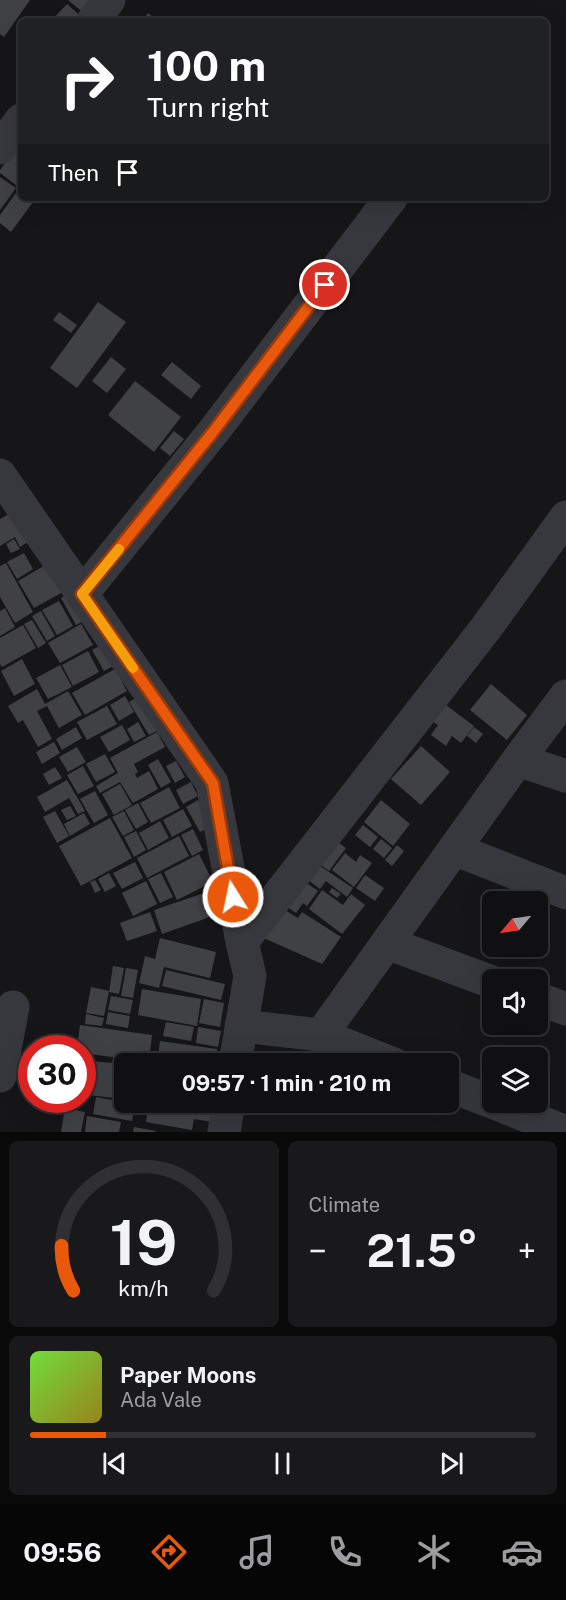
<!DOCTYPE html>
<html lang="en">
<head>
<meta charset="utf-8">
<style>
  body { margin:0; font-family:"Public Sans",sans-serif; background:#19191b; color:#f1f3f6; height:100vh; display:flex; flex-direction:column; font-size:22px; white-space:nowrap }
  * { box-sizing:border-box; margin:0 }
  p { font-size:20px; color:#9c9d9f }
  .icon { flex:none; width:33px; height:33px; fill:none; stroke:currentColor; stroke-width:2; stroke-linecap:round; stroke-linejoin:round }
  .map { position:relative; height:1132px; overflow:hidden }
  .panel { display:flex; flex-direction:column; gap:9px; padding:9px; background:#09090a; flex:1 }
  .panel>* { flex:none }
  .top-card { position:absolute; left:18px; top:18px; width:531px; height:183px; border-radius:9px; box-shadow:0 6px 24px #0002,0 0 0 2px #303032; background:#202124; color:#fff; overflow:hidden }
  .needle { width:39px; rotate:241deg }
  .fabs { position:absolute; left:482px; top:891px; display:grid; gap:12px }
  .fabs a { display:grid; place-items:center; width:66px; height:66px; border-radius:9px; background:#101012; box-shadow:0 6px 24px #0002,0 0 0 2px #303032; font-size:30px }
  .speed { position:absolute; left:18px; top:1035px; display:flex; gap:12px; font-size:30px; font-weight:700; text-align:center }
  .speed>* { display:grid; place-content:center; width:78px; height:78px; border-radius:50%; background:#101012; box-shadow:0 6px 24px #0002,0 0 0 2px #303032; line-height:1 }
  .speed .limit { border:9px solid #d22; background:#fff; color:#111 }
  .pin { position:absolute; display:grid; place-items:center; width:51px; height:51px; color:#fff; margin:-26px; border:3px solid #fff; border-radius:50%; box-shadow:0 2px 6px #0007 }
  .me { position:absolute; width:66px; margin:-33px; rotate:350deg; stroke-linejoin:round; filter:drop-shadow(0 0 4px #0008) }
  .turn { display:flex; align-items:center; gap:21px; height:126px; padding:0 30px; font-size:27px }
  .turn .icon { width:78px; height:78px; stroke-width:2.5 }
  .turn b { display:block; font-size:42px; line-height:51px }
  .then { display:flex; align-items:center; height:57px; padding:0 30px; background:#0003; gap:12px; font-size:22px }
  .big { font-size:45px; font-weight:700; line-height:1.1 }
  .panel .tile { flex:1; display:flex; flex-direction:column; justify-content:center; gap:9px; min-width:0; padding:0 21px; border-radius:9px; background:#19191b }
  .panel .dial { align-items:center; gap:0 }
  .dial svg { height:156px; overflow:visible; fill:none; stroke:#303032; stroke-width:7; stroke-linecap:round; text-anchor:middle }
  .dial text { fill:#f1f3f6; stroke:none }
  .song { display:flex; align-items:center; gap:18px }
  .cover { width:72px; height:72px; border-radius:9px; background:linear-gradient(135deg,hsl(100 70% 55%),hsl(50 70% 35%)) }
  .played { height:6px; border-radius:3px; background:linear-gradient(90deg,#ea580c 15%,#303032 15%) }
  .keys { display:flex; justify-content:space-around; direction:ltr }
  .heat { display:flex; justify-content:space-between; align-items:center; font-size:33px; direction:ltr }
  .panel .tiles { flex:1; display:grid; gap:9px; grid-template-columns:1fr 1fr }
  .tile:last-child { grid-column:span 2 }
  .trip { position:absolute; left:114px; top:1053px; width:345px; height:60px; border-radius:9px; background:#101012; box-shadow:0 6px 24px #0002,0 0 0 2px #303032; font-weight:700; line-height:60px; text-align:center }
  .tab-bar { display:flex; height:96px; justify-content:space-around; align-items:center; background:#060607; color:#9c9d9f }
  .tab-bar .icon { width:42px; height:42px }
  .tab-bar .active { color:#ea580c }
  .tab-bar b { font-size:27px; color:#f1f3f6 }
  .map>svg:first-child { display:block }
  .building { fill:#404145 }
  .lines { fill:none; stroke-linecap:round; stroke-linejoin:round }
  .minor { stroke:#37383d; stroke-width:33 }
  .route-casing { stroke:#983908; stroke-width:15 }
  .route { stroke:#ea580c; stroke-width:10 }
  .slow { stroke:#f59e0b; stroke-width:10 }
</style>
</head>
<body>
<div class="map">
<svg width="566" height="1132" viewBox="0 0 566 1132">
  <rect width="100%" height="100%" fill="#161618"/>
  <path class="building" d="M0,0H30L4,37L0,34Z
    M68,0H104L90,18Z
    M67,4L86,21H51Z
    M148,13L158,21H142Z
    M14,151L21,156V181L17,186L0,173V170Z
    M0,177L16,188L0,210Z
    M21,186V198H36L11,232L0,223V215Z
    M98,302L126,322L77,388L50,368Z
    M59,312L77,325L71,333L53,320Z
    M111,357L126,369L107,393L92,381Z
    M172,362L201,386L191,399L161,375Z
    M135,381L181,417L154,452L108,415Z
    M174,431L184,439L170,456L160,448Z
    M14,511L31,540L20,547L15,537L0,546V519Z
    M14,539L20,549L11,553L6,544Z
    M24,553L33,569L17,579L7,562Z
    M6,563L33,612L15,623L0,597V566Z
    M47,564L63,592L34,608L18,581Z
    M72,592L88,619L76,625L61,598Z
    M59,601L73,626L57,635L42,610Z
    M5,608L15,627L0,636V611Z
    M41,611L55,636L47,641L32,616Z
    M32,620L46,643L38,648L24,624Z
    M81,624L93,645L60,663L48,643Z
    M23,625L36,648L2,667L0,664V638Z
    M110,640L122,661L104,671L92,650Z
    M88,651L99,672L73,686L62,665Z
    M22,659L35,684L14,696L1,671Z
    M60,665L72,687L48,699L36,678Z
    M115,669L127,691L85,715L72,693Z
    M491,684L527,715L507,740L470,710Z
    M37,689L45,704L68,691L82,715L59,728L47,706L37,711L52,739L38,747L23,720L18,723L8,706Z
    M147,692L166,726L149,735L129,702Z
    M125,696L134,712L119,721L110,705Z
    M446,705L474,726L461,743L452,736L446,746L431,735L438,725L433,722Z
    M107,706L117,724L87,740L77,722Z
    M138,722L146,736L134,742L127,729Z
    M122,725L130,740L109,752L100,737Z
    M76,727L82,738L62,750L56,739Z
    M474,727L483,734L476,743L467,736Z
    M157,732L165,747L134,764L138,772L135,774L137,778L149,771L158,789L133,803L120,782L100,793L96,786L118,773L110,758Z
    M54,742L60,753L42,764L36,752Z
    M421,746L450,772L421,805L391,779Z
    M77,747L86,762L68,772L59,757Z
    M105,754L115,772L96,782L86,764Z
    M158,759L171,782L161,788L148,765Z
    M176,761L185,777L175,783L166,766Z
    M83,766L94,786L78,794L67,775Z
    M55,767L62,778L49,785L43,774Z
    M67,780L85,811L78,814L69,798L45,812L37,797Z
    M191,782L198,796L183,804L176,790Z
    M120,784L132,805L114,815L102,794Z
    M169,787L180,808L151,823L140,803Z
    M95,791L108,815L94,823L80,799Z
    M198,800L212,826L200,832L186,807Z
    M381,800L410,824L393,846L364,822Z
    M138,803L148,822L136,829L125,810Z
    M70,806L76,816L67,820L61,810Z
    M183,809L192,826L172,837L163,820Z
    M55,811L69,836L57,843L43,817Z
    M124,811L134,830L123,836L112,817Z
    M84,813L90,824L70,836L64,824Z
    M110,818L132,858L81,886L59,846Z
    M160,821L169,838L148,850L139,833Z
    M363,825L378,837L370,847L355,835Z
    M193,829L203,850L192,856L181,835Z
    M136,831L146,850L134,857L124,837Z
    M179,836L189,856L147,878L137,858Z
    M330,837L346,848L329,871L313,859Z
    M381,839L392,848L384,858L373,849Z
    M397,845L404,851L392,866L385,860Z
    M345,853L356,862L360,855L372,863L354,887L332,870Z
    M199,854L213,882L177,900L164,872Z
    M135,862L143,878L122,889L113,873Z
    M314,862L353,888L347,897L326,881L320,889L303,876Z
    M109,873L116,886L105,892L98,879Z
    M161,873L173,897L160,903L148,879Z
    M365,875L384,888L375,901L356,888Z
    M297,876L318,891L307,906L303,903L296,913L279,901Z
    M95,880L101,890L95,893L90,882Z
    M146,881L157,904L133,916L122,893Z
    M332,888L341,894L337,898L329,892Z
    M216,889L224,912L162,934L154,910Z
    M322,890L343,905L351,894L365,905L342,934L309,909Z
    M283,909L298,918L302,912L341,937L322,964L257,935Z
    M150,912L157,931L127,941L120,923Z
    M160,938L216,952L210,978L164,967L159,988L139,983L145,956L155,959Z
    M113,966L124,968L119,994L109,992Z
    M126,968L138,970L133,998L121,996Z
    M166,970L225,984L221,1000L162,986Z
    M91,987L109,991L104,1016L86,1013Z
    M142,989L201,999L197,1026L138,1015Z
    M111,996L133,1000L130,1014L108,1010Z
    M204,999L224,1003L220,1027L199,1023Z
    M108,1012L130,1016L128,1028L106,1024Z
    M86,1014L104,1018L102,1026L85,1024Z
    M166,1022L194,1027L191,1041L163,1036Z
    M80,1025L152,1035L149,1062L82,1053V1048H77Z
    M198,1027L221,1031L218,1047L196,1043Z
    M160,1041L217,1049L215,1064H202L158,1057Z
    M91,1061L124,1064V1099L88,1095Z
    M96,1097L135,1104L132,1121L93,1114Z
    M149,1102H197L214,1105L212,1122L194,1119L192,1130L146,1122Z
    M65,1108L85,1112L81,1132H61Z
    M87,1116L121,1122L119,1132H85Z
    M134,1127L156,1131L155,1132H133Z"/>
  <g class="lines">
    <path class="minor" d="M93,21L109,0
      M0,148L21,120
      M0,475L212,783L242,942L250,976L235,1064
      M82,594L213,432L391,198
      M518,760L566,696
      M454,849L566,893
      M242,942L486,628L566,517
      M387,943L492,982
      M537,998L566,1009
      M241,1026L321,1035L394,1064
      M321,1035L518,760L566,776
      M0,1076L13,1007
      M448,1085L492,1102
      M492,1102L566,1132
      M224,1132L229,1102"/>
  </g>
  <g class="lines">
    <g class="route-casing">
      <path id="route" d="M233,897L213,783L82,594L213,432L325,285"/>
    </g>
    <use href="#route" class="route"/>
    <path class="slow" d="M119,549L82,594L133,668"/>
  </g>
</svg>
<div class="fabs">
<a><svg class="needle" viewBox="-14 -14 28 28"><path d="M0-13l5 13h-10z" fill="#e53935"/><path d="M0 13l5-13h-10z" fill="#9c9d9f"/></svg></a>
<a><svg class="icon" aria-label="sound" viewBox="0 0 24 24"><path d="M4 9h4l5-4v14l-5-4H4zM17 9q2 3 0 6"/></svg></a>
<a><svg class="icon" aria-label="layers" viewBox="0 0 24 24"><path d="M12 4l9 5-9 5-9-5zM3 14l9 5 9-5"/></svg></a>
</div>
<div class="speed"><div class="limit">30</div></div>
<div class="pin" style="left:325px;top:285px;background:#d93025"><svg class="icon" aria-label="arrive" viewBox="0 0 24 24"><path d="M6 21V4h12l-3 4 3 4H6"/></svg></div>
<svg class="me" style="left:233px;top:897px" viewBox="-20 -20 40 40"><circle r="17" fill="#ea580c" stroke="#fff" stroke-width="3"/><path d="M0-11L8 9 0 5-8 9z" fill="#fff"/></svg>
<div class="trip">09:57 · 1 min · 210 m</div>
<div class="top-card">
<div class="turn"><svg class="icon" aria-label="right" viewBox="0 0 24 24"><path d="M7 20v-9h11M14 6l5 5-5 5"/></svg><div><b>100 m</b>Turn right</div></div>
<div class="then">Then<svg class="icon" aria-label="arrive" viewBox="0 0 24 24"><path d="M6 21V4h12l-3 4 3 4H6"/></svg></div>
</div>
</div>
<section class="panel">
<div class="tiles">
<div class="tile dial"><svg viewBox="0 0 100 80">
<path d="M14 69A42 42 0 1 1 86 69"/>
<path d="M14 69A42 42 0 0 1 8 46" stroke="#ea580c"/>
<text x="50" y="56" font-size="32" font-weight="700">19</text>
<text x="50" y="72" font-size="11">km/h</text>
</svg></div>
<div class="tile"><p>Climate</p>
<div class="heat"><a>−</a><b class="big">21.5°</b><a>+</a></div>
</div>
<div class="tile">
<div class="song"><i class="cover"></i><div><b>Paper Moons</b><p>Ada Vale</p></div></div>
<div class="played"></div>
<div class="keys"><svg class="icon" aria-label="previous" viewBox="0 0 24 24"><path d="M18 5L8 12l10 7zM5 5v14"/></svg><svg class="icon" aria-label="pause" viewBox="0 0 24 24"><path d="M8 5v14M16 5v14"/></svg><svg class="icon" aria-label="next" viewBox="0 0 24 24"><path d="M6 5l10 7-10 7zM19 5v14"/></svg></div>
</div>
</div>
</section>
<nav class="tab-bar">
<b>09:56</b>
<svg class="icon active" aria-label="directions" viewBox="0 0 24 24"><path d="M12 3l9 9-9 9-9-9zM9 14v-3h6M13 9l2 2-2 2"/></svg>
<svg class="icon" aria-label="music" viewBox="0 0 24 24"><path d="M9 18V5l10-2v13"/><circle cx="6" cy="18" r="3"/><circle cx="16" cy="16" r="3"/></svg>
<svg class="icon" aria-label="phone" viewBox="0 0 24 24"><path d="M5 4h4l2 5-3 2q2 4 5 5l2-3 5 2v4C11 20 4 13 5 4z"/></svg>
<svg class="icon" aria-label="climate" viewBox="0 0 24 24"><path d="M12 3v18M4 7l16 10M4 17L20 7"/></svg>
<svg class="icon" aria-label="car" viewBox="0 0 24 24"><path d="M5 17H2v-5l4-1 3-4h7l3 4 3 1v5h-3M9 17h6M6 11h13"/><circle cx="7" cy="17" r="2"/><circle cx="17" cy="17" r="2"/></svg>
</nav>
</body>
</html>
